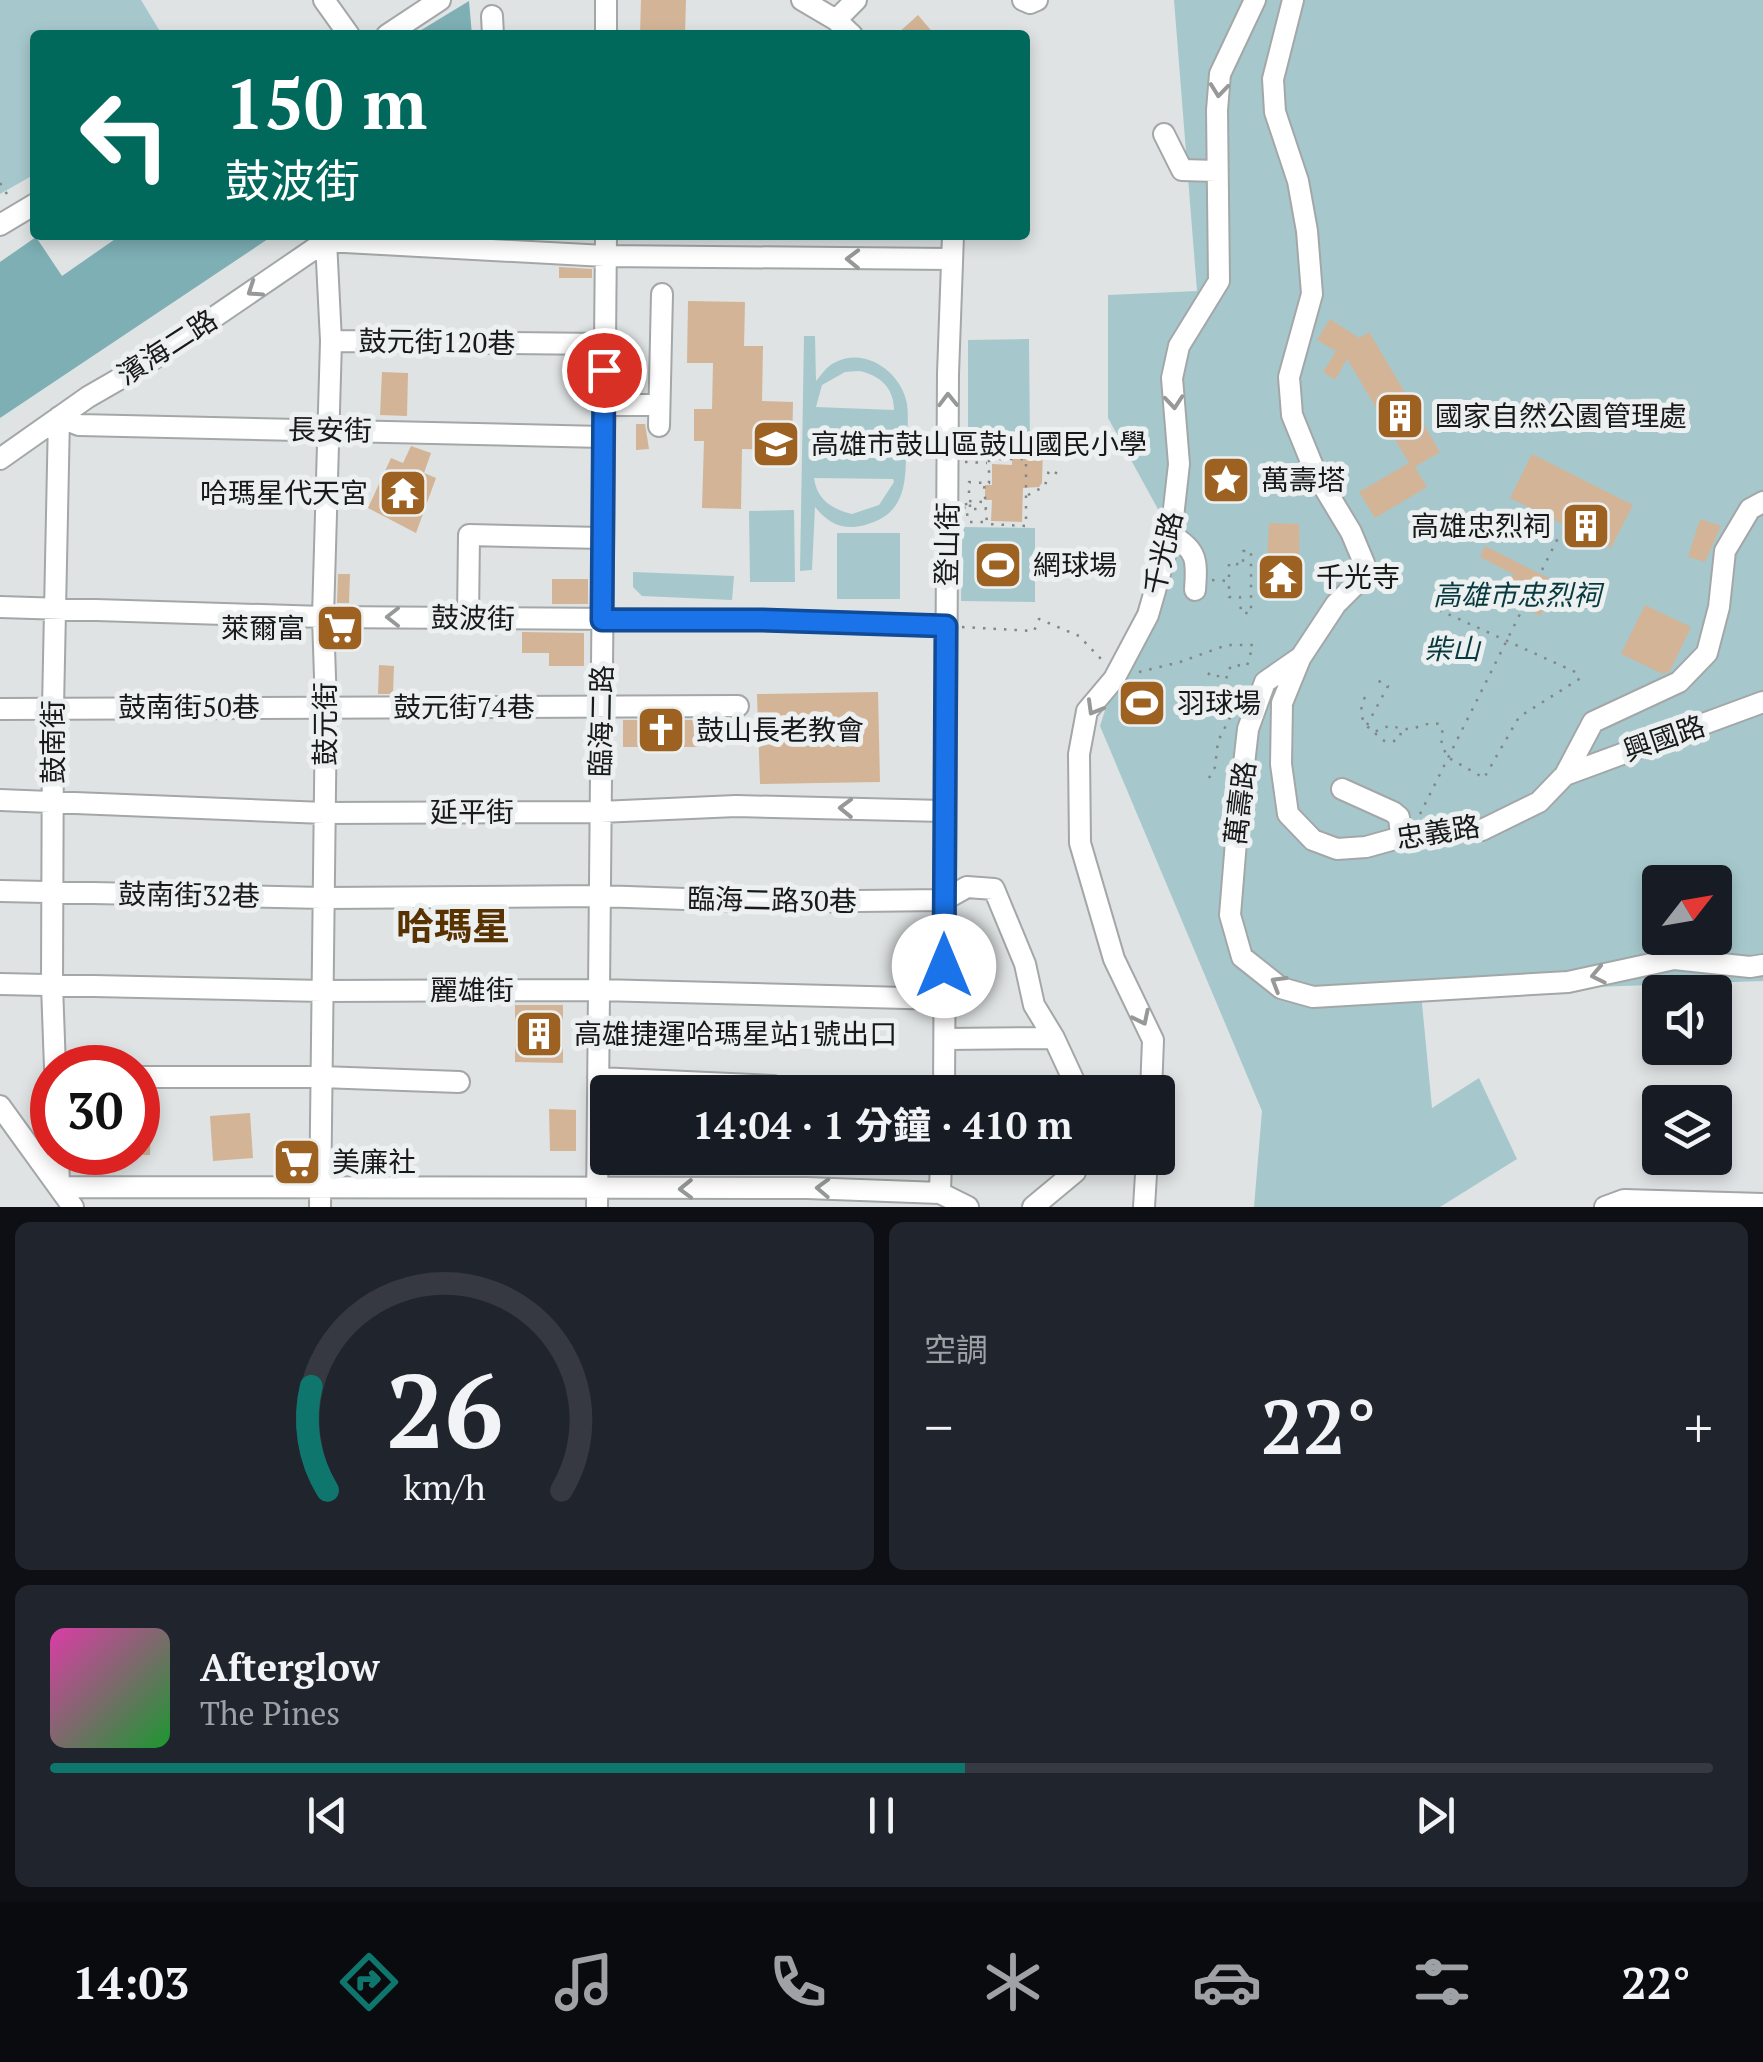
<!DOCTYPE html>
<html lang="zh-TW">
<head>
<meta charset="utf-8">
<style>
  body { margin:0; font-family:"PT Serif","Noto Sans TC",serif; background:#20242c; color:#f1f3f6; height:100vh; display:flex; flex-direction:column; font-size:38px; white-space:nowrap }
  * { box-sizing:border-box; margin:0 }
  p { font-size:32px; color:#9ea1a6 }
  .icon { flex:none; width:55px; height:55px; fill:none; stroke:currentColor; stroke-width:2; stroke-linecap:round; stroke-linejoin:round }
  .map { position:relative; height:1207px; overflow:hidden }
  .side { display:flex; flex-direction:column; gap:15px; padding:15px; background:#0d0f14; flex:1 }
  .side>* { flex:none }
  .banner { position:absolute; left:30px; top:30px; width:1000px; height:210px; border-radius:10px; box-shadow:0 5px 15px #0003; background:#00695c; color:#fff; overflow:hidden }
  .needle { width:65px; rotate:59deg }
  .fabs { position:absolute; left:1642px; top:865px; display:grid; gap:20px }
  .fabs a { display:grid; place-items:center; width:90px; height:90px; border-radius:10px; background:#171b24; box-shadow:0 5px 15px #0003; font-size:50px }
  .speed { position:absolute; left:30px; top:1045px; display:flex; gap:20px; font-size:50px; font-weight:700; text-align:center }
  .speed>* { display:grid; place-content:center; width:130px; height:130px; border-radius:50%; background:#171b24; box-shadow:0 5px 15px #0003; line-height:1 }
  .speed .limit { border:15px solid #d22; background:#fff; color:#111 }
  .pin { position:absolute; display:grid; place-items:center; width:85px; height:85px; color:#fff; margin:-42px; border:5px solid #fff; border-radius:50%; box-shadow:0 2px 10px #0007 }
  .me { position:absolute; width:110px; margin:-55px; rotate:0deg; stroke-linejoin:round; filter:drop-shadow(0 0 8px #0008) }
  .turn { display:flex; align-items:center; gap:35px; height:210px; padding:0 30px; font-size:45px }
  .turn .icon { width:130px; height:130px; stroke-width:2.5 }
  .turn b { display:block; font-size:70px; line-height:85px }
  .big { font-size:75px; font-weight:700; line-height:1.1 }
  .side .widget { flex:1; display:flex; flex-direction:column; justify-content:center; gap:15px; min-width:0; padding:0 35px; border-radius:15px; background:#20242c }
  .side .dial { align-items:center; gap:0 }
  .dial svg { height:260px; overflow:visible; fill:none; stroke:#363941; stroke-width:7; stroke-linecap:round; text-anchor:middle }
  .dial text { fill:#f1f3f6; stroke:none }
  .song { display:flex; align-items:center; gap:30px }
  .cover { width:120px; height:120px; border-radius:15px; background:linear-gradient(135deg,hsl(320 70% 55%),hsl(130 70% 35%)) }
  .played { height:10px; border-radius:5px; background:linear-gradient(90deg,#0f766e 55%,#363941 55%) }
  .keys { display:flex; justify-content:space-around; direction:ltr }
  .heat { display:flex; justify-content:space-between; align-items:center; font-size:55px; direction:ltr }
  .side .tiles { flex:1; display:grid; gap:15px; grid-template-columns:1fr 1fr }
  .widget:last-child { grid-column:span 2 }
  .trip { position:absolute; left:590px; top:1075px; width:585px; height:100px; border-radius:10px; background:#171b24; box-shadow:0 5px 15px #0003; font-weight:700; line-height:100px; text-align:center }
  .tabs { display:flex; height:160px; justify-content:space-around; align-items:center; background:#090b0e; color:#9ea1a6 }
  .tabs .icon { width:70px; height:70px }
  .tabs .current { color:#0f766e }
  .tabs b { font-size:45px; color:#f1f3f6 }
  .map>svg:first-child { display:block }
  .green { fill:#a6c8cc; fill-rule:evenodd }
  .water { fill:#7dafb4 }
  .building { fill:#d3b497 }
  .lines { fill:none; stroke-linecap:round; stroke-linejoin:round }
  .minor-casing { stroke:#a3a7a7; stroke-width:24 }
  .path { stroke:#838686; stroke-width:2.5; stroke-dasharray:2.5 8; stroke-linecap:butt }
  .minor { stroke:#fff; stroke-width:20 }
  .path-bridge { stroke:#838686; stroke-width:2.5; stroke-dasharray:2.5 8; stroke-linecap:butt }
  .oneway { stroke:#979898 }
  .route-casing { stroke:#114b97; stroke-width:25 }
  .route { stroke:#1a73e8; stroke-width:18 }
  .labels { text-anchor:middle; stroke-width:10; stroke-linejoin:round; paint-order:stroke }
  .street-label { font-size:28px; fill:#181a1a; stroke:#ecf0f0 }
  .poi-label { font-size:28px; fill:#181a1a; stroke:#ecf0f0; text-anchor:start }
  .park-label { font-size:28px; font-style:italic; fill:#07393e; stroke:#ecf0f0 }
  .district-label { font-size:38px; font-weight:bold; fill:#593201; stroke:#ecf0f0 }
</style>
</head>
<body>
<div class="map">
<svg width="1763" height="1207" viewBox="0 0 1763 1207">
  <rect width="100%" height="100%" fill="#dfe3e3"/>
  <path class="green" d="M0,0H141L161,33L35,35V174L0,194Z
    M1174,0H1763V981L1421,993L1432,1108L1479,1078L1517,1159L1440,1207H1254L1262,1111L1100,726L1165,522L1108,418V295L1197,291ZM1660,882H1715V938H1660Z
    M804,336H815L816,381C823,373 827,365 838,361C868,348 902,374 907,404C909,418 907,435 906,450C906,483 905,513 868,524C844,532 829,524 815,507L812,570L800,571ZM859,371C880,375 894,388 894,410L816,407L822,385L845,372ZM814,478L893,479L894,482L879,505L852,514C832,509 817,500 814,478Z
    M1029,339L1030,445H1009V449L968,450V340Z
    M794,510L795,582H750L749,511Z
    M962,527L1035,528V602L961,601Z
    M837,533H900V599H837Z
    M633,572L734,576L732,600L642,596L633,587Z"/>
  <path class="water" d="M469,1L472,35H413Z
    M121,235H274L0,418V262L36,237L62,276Z"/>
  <path class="building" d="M641,0H686L685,35H640Z
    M918,15L935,35H896Z
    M559,267L592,269V278H559Z
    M688,301L745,302L744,346H763L762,401L793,402L792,450L742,449L741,509L702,508L704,441H694V409H712L713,363H687Z
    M1330,319L1359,338L1369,332L1440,452L1415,467L1427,487L1375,518L1359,492L1409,463L1347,359L1335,380L1323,372L1336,351L1317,340Z
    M382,372L408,373L407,416L380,415Z
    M636,424H645L649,449L636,450Z
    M411,446L431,453L424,473L436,478L416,533L368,508L391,458L403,463Z
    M1012,446H1043L1042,483L1039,487L1023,488L1022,522L991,521L992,500H985V485H992V464L1012,465Z
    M1532,454L1633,505L1611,548L1510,498Z
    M1700,519L1721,526L1705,562L1688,557Z
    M1269,523L1299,524L1300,591L1263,592L1262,562H1267Z
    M1485,546L1586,597L1580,610L1551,595L1540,616L1502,596L1513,574L1480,557Z
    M338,574H350L349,603H337Z
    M552,579H588V604H552Z
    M1645,605L1691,627L1670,671L1663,674L1621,654Z
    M522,632L584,633V666H549V653H522Z
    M379,665L394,666L393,694H378Z
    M878,692L880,782L760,784L757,694Z
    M623,720H699V747H623Z
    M515,1005H563V1063L515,1062Z
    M549,1109L576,1110V1151H550Z
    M250,1113L253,1158L213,1161L210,1116Z
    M138,1115L151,1116L150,1155H138Z"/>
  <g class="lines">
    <g class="minor-casing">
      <path id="minor" d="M324,0L349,35
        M606,0V35
        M802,0L836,20L852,35
        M1023,0L1030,3L1037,0
        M1293,0L1273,79L1275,112L1298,181L1307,231L1312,294L1289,377L1292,415L1316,474L1351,532L1364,563L1354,586L1336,604L1301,657L1265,682L1248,729L1238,817L1230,915L1242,957L1281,988L1313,997L1568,982L1674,959L1750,967L1763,965
        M492,16L493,35
        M836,20L856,0
        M387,35L440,0
        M1164,134L1182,170L1217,171
        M0,225L35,204
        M331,341L604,344
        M604,405H659
        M659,426L662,294
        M0,459L88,397L147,363L333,236
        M1171,535C1198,550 1197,561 1195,590
        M0,607L323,617L762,620L946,626
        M468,618L469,535L602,538
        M1300,659L1282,703L1281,764L1288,814L1313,840L1337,849L1366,847L1420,832L1482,830L1539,802L1565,775L1593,722L1679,682L1707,653L1719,607L1725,551L1750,509L1763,502
        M0,709L738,706
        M1565,775L1763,702
        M1342,789L1393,812L1399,817L1401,835
        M0,800L325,813L600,812L736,806L944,811
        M0,891L324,898L599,896L772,902L944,900L967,887L994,889L1025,964L1034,1005L1054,1038L1079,1092
        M0,984L323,991L599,990L944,999
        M946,1039L1054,1038
        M55,1068L52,985L53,708L59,417L79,425L603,437
        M138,1077H321L459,1082
        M598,1078L773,1086
        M944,1092L948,374L953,235
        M1151,1092L1153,1040L1114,959L1080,843L1079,754L1087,711L1114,679L1148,615L1171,535L1179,464L1172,378L1179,346L1219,281L1217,110L1220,74L1255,0
        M0,1106L73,1207
        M58,1152L59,1187
        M59,1187L807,1188L940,1193L968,1207
        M940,1193L941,1158
        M320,1207L326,707L323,617L331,341L326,241L605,256L951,259
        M597,1207L606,235
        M1033,1207L1075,1172L1074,1158
        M1144,1207L1147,1158
        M1605,1207L1624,1200L1763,1204"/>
    </g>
    <path class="path" d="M0,183L7,194L12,190
      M989,459H1026V526L987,524L984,483H989Z
      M965,462L987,463
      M1028,495L1045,486L1049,470L1061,475
      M982,502L969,501V482L984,483
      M966,503L968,522
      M974,509H986
      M970,522H987
      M1212,580L1229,581V563L1243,565V551H1251V613H1241L1240,597H1229V581
      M1439,610L1582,675
      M962,627L1034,631L1039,619L1079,636L1102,660
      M1139,672L1180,662L1227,645H1253L1247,666L1232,665L1226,674L1228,685L1239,695
      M1208,673L1212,677L1225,675
      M1365,697C1358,712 1361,723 1374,732L1391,725C1414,736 1421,720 1440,724L1443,734L1441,745L1449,758L1484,778L1519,717L1584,676
      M1367,725L1388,686L1377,680
      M1375,733C1383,742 1389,745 1400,738L1401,731
      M1209,778L1215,767L1218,741L1236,706
      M1420,814L1560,534"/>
    <use href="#minor" class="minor"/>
    <path class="path-bridge" d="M964,509L965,504H970V509H974"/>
  </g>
  <defs><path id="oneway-chevron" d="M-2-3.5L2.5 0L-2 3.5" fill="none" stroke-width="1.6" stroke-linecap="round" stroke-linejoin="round" transform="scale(2.5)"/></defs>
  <g class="oneway">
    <use href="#oneway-chevron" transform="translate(1219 90) rotate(96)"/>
    <use href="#oneway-chevron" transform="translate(853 259) rotate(-179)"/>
    <use href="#oneway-chevron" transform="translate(254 290) rotate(146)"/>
    <use href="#oneway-chevron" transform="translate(948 400) rotate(-91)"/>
    <use href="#oneway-chevron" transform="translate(1174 402) rotate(85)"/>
    <use href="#oneway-chevron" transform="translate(393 617) rotate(-180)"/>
    <use href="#oneway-chevron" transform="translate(1094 708) rotate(120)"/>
    <use href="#oneway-chevron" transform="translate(846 808) rotate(-179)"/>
    <use href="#oneway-chevron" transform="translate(1598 975) rotate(168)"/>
    <use href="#oneway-chevron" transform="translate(1278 983) rotate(-149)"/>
    <use href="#oneway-chevron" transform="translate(1142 1018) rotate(64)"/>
    <use href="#oneway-chevron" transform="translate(823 1188) rotate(-178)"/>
    <use href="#oneway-chevron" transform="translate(686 1189) rotate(179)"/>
  </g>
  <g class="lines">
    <g class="route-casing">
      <path id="route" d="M604,370L602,620H762L946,626L944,966"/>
    </g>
    <use href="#route" class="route"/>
  </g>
  <defs>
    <g id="building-square" transform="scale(2.5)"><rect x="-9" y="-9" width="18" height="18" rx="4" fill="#9d6222" stroke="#ecf0f0"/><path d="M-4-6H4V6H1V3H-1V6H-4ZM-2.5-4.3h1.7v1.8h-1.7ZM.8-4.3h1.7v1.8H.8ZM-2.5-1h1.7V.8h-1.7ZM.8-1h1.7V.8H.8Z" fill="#fff"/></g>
    <g id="school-square" transform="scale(2.5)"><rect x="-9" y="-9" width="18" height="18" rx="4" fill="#9d6222" stroke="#ecf0f0"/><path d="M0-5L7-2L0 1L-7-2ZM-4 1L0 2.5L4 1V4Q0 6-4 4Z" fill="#fff"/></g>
    <g id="sight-square" transform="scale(2.5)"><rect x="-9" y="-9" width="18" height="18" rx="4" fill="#9d6222" stroke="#ecf0f0"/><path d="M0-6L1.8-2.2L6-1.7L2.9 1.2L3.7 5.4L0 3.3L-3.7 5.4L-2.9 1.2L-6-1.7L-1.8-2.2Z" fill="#fff"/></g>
    <g id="temple-square" transform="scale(2.5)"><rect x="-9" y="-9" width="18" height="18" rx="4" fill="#9d6222" stroke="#ecf0f0"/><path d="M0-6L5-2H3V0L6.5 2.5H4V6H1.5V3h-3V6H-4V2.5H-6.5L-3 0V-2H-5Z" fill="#fff"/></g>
    <g id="stadium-square" transform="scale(2.5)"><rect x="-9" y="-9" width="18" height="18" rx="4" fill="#9d6222" stroke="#ecf0f0"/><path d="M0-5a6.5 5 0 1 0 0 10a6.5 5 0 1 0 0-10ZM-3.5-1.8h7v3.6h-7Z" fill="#fff"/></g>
    <g id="supermarket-square" transform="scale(2.5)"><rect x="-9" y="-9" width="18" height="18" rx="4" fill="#9d6222" stroke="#ecf0f0"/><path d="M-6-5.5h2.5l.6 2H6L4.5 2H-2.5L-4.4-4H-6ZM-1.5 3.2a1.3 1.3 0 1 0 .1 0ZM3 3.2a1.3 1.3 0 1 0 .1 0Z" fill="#fff"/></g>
    <g id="church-square" transform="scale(2.5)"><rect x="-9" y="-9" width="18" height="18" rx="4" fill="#9d6222" stroke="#ecf0f0"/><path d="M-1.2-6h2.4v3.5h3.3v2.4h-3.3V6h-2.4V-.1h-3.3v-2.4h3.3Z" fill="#fff"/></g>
  </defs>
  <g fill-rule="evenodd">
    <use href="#building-square" x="1400" y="416"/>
    <use href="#school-square" x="776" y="444"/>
    <use href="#sight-square" x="1226" y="480"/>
    <use href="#temple-square" x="403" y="493"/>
    <use href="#building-square" x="1586" y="526"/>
    <use href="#stadium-square" x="998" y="565"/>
    <use href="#temple-square" x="1281" y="577"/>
    <use href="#supermarket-square" x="340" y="628"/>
    <use href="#stadium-square" x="1142" y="703"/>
    <use href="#church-square" x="661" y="730"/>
    <use href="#building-square" x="539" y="1034"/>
    <use href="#supermarket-square" x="297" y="1162"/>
  </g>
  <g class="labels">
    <g class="street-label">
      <text transform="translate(437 342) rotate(1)" y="10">鼓元街120巷</text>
      <text transform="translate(167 347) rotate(-33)" y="10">濱海二路</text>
      <text transform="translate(330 430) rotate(1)" y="10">長安街</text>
      <text transform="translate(947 544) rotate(-89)" y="10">登山街</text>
      <text transform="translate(1163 553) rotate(-77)" y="10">千光路</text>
      <text transform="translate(473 618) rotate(1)" y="10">鼓波街</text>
      <text x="189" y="717">鼓南街50巷</text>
      <text x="464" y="717">鼓元街74巷</text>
      <text transform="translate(601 721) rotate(-89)" y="10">臨海二路</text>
      <text transform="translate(325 724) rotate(-90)" y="10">鼓元街</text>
      <text transform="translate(1664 738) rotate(-19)" y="10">興國路</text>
      <text transform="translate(53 742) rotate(-90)" y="10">鼓南街</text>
      <text transform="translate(1240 803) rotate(-83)" y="10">萬壽路</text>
      <text x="472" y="822">延平街</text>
      <text transform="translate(1438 832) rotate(-9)" y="10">忠義路</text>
      <text transform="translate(189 895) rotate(1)" y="10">鼓南街32巷</text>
      <text transform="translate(772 900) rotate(1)" y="10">臨海二路30巷</text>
      <text x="472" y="1000">麗雄街</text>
    </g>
    <g class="poi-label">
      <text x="1435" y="426">國家自然公園管理處</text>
      <text x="811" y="454">高雄市鼓山區鼓山國民小學</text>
      <text x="1261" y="490">萬壽塔</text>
      <text x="368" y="503" text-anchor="end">哈瑪星代天宮</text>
      <text x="1551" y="536" text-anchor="end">高雄忠烈祠</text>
      <text x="1033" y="575">網球場</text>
      <text x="1316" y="587">千光寺</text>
      <text x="305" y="638" text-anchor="end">萊爾富</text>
      <text x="1177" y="713">羽球場</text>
      <text x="696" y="740">鼓山長老教會</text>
      <text x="574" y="1044">高雄捷運哈瑪星站1號出口</text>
      <text x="332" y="1172">美廉社</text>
    </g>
    <g class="park-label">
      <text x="1517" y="605">高雄市忠烈祠</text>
      <text x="1452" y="659">柴山</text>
    </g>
    <g class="district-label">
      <text x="453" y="940">哈瑪星</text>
    </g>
  </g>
</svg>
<div class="fabs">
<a><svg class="needle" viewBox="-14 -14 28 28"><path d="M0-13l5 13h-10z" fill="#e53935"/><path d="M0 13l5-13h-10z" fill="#9ea1a6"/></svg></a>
<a><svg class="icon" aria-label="sound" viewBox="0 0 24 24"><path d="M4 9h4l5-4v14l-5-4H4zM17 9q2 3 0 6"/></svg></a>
<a><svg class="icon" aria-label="layers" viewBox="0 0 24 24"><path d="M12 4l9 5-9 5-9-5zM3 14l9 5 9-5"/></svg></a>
</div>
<div class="speed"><div class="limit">30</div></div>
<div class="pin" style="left:604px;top:370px;background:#d93025"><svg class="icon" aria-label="arrive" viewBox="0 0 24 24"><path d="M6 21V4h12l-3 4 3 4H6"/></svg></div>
<svg class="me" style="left:944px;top:966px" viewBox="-20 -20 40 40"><circle r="19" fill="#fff"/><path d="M0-13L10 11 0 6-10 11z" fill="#1a73e8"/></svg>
<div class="trip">14:04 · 1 分鐘 · 410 m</div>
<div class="banner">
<div class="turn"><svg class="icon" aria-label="left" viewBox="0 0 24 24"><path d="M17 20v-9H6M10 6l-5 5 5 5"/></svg><div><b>150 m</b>鼓波街</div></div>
</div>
</div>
<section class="side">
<div class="tiles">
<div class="widget dial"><svg viewBox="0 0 100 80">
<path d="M14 69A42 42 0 1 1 86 69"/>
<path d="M14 69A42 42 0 0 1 9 37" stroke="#0f766e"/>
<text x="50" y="56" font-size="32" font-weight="700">26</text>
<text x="50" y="72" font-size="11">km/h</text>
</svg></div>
<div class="widget"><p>空調</p>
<div class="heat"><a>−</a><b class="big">22°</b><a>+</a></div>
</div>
<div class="widget">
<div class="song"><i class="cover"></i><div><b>Afterglow</b><p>The Pines</p></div></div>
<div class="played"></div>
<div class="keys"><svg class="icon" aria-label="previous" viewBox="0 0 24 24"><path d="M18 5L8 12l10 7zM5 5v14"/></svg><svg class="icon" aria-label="pause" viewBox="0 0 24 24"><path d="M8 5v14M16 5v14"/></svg><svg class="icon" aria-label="next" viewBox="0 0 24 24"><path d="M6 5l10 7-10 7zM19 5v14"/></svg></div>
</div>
</div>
</section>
<nav class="tabs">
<b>14:03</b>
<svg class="icon current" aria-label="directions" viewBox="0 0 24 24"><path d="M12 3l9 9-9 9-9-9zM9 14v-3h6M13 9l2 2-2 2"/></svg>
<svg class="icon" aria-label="music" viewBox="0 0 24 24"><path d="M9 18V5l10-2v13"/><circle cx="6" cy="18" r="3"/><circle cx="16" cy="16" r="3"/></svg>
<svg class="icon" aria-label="phone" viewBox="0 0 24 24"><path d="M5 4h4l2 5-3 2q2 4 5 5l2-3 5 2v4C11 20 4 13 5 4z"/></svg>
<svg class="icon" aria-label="climate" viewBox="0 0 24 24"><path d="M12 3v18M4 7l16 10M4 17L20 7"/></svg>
<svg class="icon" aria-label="car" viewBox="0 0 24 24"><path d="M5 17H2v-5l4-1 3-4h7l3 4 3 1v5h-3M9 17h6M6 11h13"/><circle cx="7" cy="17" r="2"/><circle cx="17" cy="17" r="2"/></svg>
<svg class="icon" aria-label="filters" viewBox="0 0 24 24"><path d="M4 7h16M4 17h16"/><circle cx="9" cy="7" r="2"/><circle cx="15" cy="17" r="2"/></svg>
<b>22°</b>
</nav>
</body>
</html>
